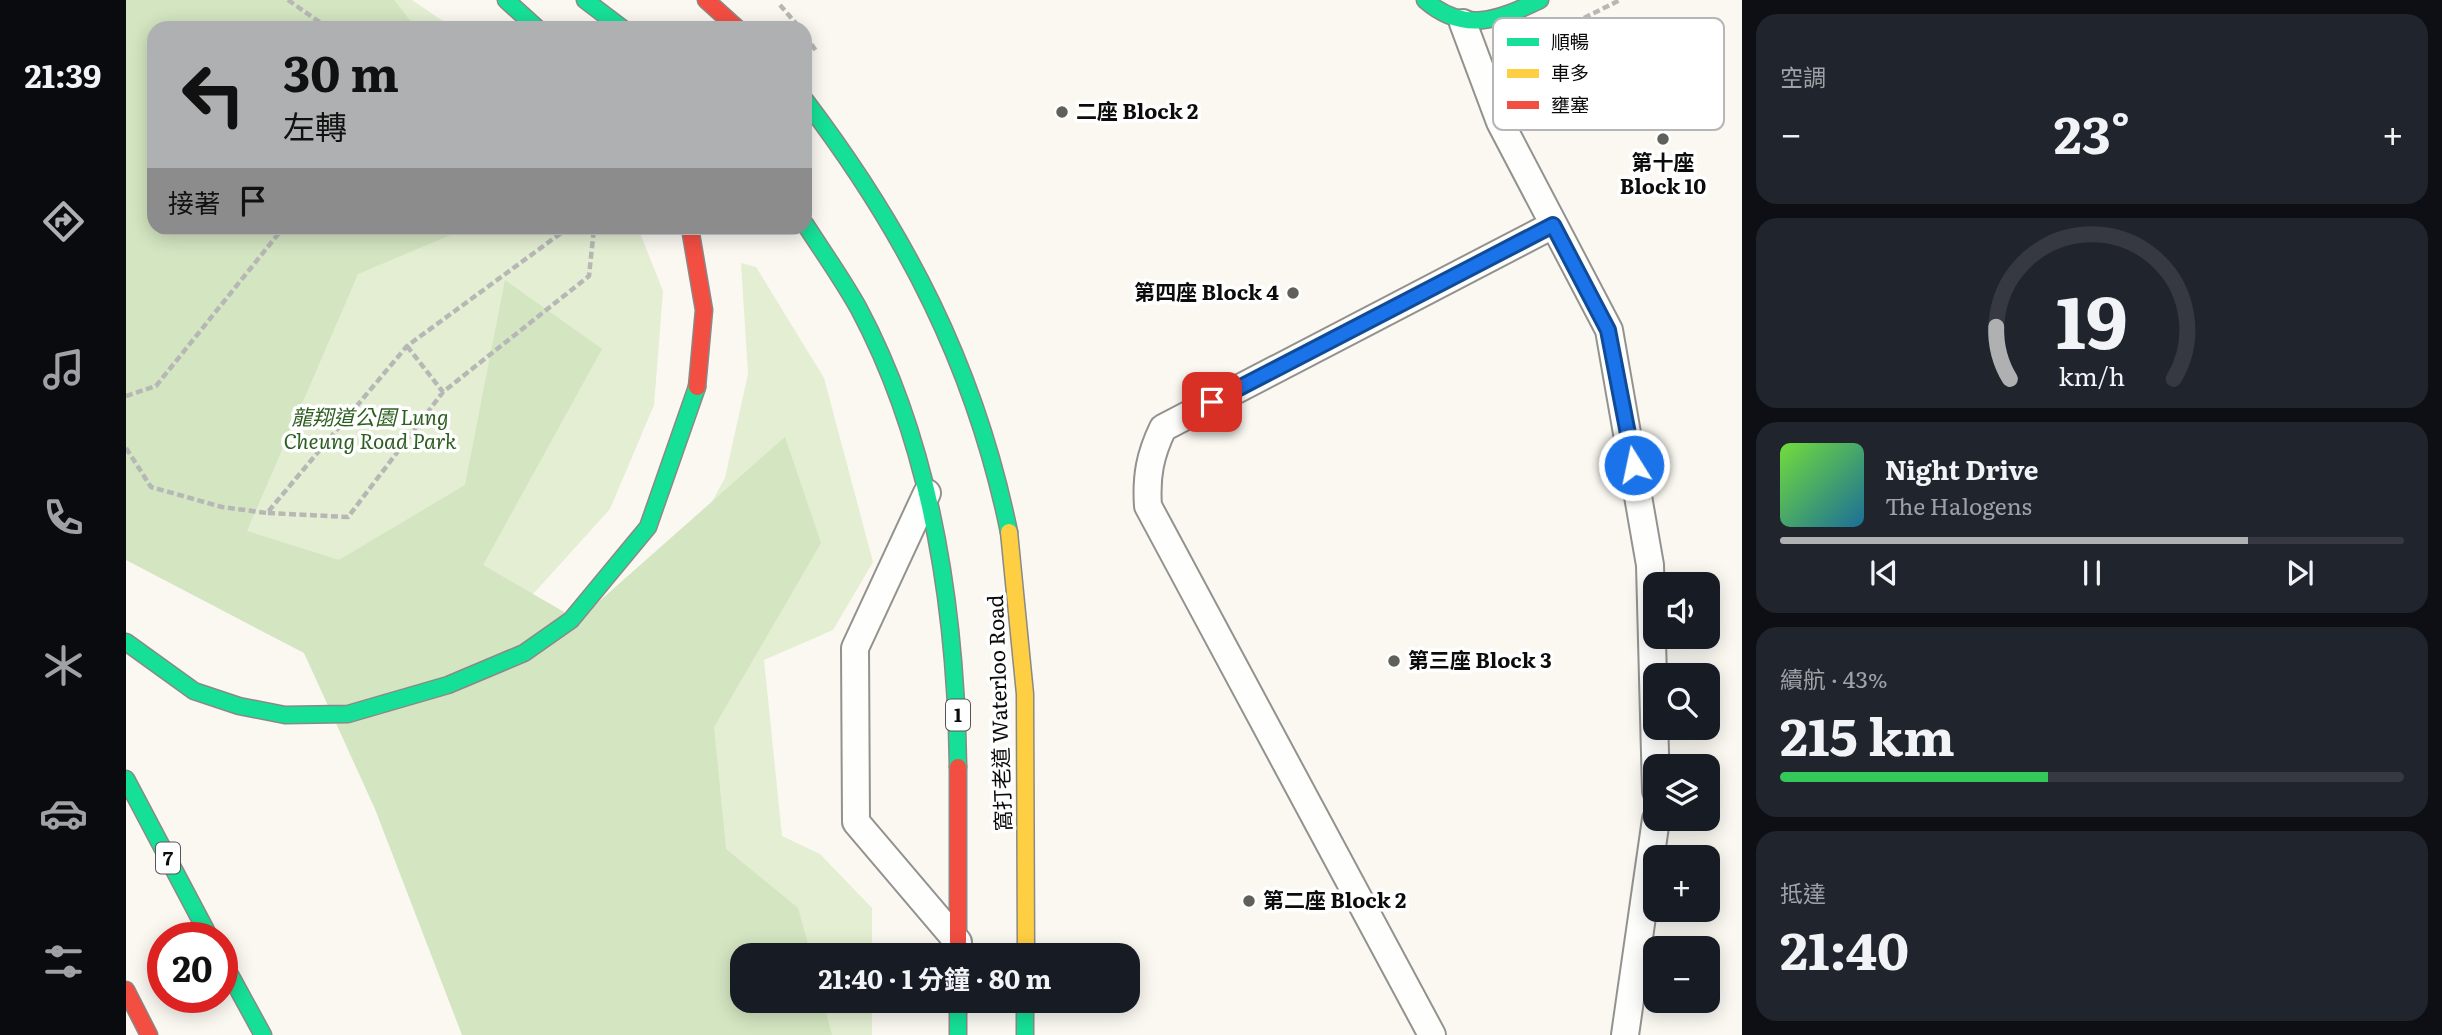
<!DOCTYPE html>
<html lang="zh-TW">
<head>
<meta charset="utf-8">
<style>
  body { margin:0; font-family:Literata,"Noto Sans TC",serif; background:#20242c; color:#f1f3f6; height:100vh; display:flex; flex-direction:column; font-size:26px; white-space:nowrap }
  * { box-sizing:border-box; margin:0 }
  p { font-size:23px; color:#9ea1a6 }
  .icon { flex:none; width:38px; height:38px; fill:none; stroke:currentColor; stroke-width:2; stroke-linecap:round; stroke-linejoin:round }
  .map { position:relative; flex:1; overflow:hidden }
  .details { display:flex; flex-direction:column; gap:14px; padding:14px; background:#0d0f14; width:700px }
  .details>* { flex:none }
  .banner { position:absolute; left:21px; top:21px; width:665px; height:214px; border-radius:21px; box-shadow:0 4px 18px #0003; background:#afb0b1; color:#111; overflow:hidden }
  .tools { position:absolute; left:1517px; top:572px; display:grid; gap:14px }
  .tools a { display:grid; place-items:center; width:77px; height:77px; border-radius:14px; background:#171b24; box-shadow:0 4px 18px #0003; font-size:35px }
  .speed { position:absolute; left:21px; top:922px; display:flex; gap:14px; font-size:35px; font-weight:700; text-align:center }
  .speed>* { display:grid; place-content:center; width:91px; height:91px; border-radius:50%; background:#171b24; box-shadow:0 4px 18px #0003; line-height:1 }
  .speed .limit { border:10px solid #d22; background:#fff; color:#111 }
  .pin { position:absolute; display:grid; place-items:center; width:60px; height:60px; color:#fff; margin:-30px; border-radius:14px; box-shadow:0 4px 10px #0006 }
  .me { position:absolute; width:77px; margin:-38px; rotate:350deg; stroke-linejoin:round; filter:drop-shadow(0 0 5px #0008) }
  .turn { display:flex; align-items:center; gap:24px; height:147px; padding:0 21px; font-size:32px }
  .turn .icon { width:91px; height:91px; stroke-width:2.5 }
  .turn b { display:block; font-size:49px; line-height:60px }
  .then { display:flex; align-items:center; height:66px; padding:0 21px; background:#0003; gap:14px; font-size:26px }
  .big { font-size:52px; font-weight:700; line-height:1.1 }
  .details .widget { flex:1; display:flex; flex-direction:column; justify-content:center; gap:10px; min-width:0; padding:0 24px; border-radius:21px; background:#20242c }
  .details .dial { align-items:center; gap:0 }
  .dial svg { height:182px; overflow:visible; fill:none; stroke:#363941; stroke-width:7; stroke-linecap:round; text-anchor:middle }
  .dial text { fill:#f1f3f6; stroke:none }
  .song { display:flex; align-items:center; gap:21px }
  .cover { width:84px; height:84px; border-radius:10px; background:linear-gradient(135deg,hsl(100 70% 55%),hsl(200 70% 35%)) }
  .played { height:7px; border-radius:4px; background:linear-gradient(90deg,#afb0b1 75%,#363941 75%) }
  .keys { display:flex; justify-content:space-around; direction:ltr }
  .heat { display:flex; justify-content:space-between; align-items:center; font-size:38px; direction:ltr }
  .charge { height:10px; border-radius:5px; background:linear-gradient(90deg,#34c759 43%,#363941 0) }
  .trip { position:absolute; left:604px; top:943px; width:410px; height:70px; border-radius:21px; background:#171b24; box-shadow:0 4px 18px #0003; font-weight:700; line-height:70px; text-align:center }
  main { display:flex; flex:1; min-height:0 }
  .menu { display:flex; flex-direction:column; width:126px; justify-content:space-around; align-items:center; background:#090b0e; color:#9ea1a6 }
  .menu .icon { width:49px; height:49px }
  .menu .on { color:#afb0b1 }
  .menu b { font-size:32px; color:#f1f3f6 }
  .map>svg:first-child { display:block }
  .green { fill:#e3eed2 }
  .forest { fill:#d3e5c1 }
  .lines { fill:none; stroke-linecap:round; stroke-linejoin:round }
  .lane-casing { stroke:#93928f; stroke-width:30 }
  .fast-casing { stroke:#8a8986; stroke-width:19 }
  .slow-casing { stroke:#8a8986; stroke-width:19 }
  .jam-casing { stroke:#8a8986; stroke-width:19 }
  .path { stroke:#b7b7b6; stroke-width:4.5; stroke-dasharray:7 3.5; stroke-linecap:butt }
  .lane { stroke:#fefefd; stroke-width:26 }
  .fast { stroke:#16e098; stroke-width:16 }
  .slow { stroke:#ffcf43; stroke-width:16 }
  .jam { stroke:#f24e42; stroke-width:16 }
  .route-casing { stroke:#114b97; stroke-width:18 }
  .route { stroke:#1a73e8; stroke-width:12 }
  .poi-dot { fill:#5f5f5c; stroke:#fff; stroke-width:2.5 }
  .labels { text-anchor:middle; stroke-width:7; stroke-linejoin:round; paint-order:stroke }
  .shield { fill:#fff; stroke:#555; stroke-width:2 }
  .shield-label { font-size:19px; font-weight:bold; fill:#0c0c0c }
  .poi-label { font-size:21px; font-weight:bold; fill:#0c0c0c; stroke:#fff; text-anchor:start }
  .park-label { font-size:21px; font-style:italic; fill:#2d5f21; stroke:#fff }
  .street-label { font-size:21px; fill:#0c0c0c; stroke:#fff }
  .key { fill:#fff; stroke:#b6b6b6; stroke-width:2 }
  .key-label { font-size:19px; fill:#0c0c0c }
</style>
</head>
<body>
<main>
<nav class="menu">
<b>21:39</b>
<svg class="icon on" aria-label="directions" viewBox="0 0 24 24"><path d="M12 3l9 9-9 9-9-9zM9 14v-3h6M13 9l2 2-2 2"/></svg>
<svg class="icon" aria-label="music" viewBox="0 0 24 24"><path d="M9 18V5l10-2v13"/><circle cx="6" cy="18" r="3"/><circle cx="16" cy="16" r="3"/></svg>
<svg class="icon" aria-label="phone" viewBox="0 0 24 24"><path d="M5 4h4l2 5-3 2q2 4 5 5l2-3 5 2v4C11 20 4 13 5 4z"/></svg>
<svg class="icon" aria-label="climate" viewBox="0 0 24 24"><path d="M12 3v18M4 7l16 10M4 17L20 7"/></svg>
<svg class="icon" aria-label="car" viewBox="0 0 24 24"><path d="M5 17H2v-5l4-1 3-4h7l3 4 3 1v5h-3M9 17h6M6 11h13"/><circle cx="7" cy="17" r="2"/><circle cx="17" cy="17" r="2"/></svg>
<svg class="icon" aria-label="filters" viewBox="0 0 24 24"><path d="M4 7h16M4 17h16"/><circle cx="9" cy="7" r="2"/><circle cx="15" cy="17" r="2"/></svg>
</nav>
<div class="map">
<svg width="1616" height="1035" viewBox="0 0 1616 1035">
  <rect width="100%" height="100%" fill="#faf8f1"/>
  <path class="green" d="M0,0H286L327,28H28V228H512L537,291L528,405L484,509L408,593L322,631L0,523Z
    M615,263L630,267L698,378L747,562L707,630L638,660L656,836L694,854L746,908V955L616,956V1001H746V1035H359L551,566L599,478L622,374Z"/>
  <path class="forest" d="M0,0H268L290,28H28V228H341L232,274L121,531L213,560L339,485L379,280L476,349L357,565L452,620L659,437L695,543L588,727L600,849L672,908L685,955L616,956V1001H697L706,1035H336L249,809L178,653L0,560Z"/>
  <g class="lines">
    <g class="lane-casing">
      <path id="lane" d="M1337,23L1374,122L1483,330L1524,565L1530,791
        M801,493L729,648L730,822L832,942
        M1306,1035L1022,506C1020,476 1024,455 1037,428L1427,225
        M1499,1035L1530,819"/>
    </g>
    <g class="fast-casing">
      <path id="fast" d="M380,0L411,28
        M459,0L496,28
        M1299,0C1338,34 1372,20 1414,0
        M679,100C780,233 849,367 883,532
        M679,224C697,252 717,280 733,309C807,448 830,611 832,767
        M0,642L68,691L113,706L159,715L222,714L322,685L398,653L445,620L522,527L571,387
        M0,779L84,938
        M96,960L137,1035
        M832,1001V1035
        M899,1001V1035"/>
    </g>
    <g class="slow-casing">
      <path id="slow" d="M883,532L899,694L900,956"/>
    </g>
    <g class="jam-casing">
      <path id="jam" d="M580,0L611,28
        M564,228L578,310L571,387
        M832,767V956
        M0,990L23,1035"/>
    </g>
    <path class="path" d="M162,0L202,28
      M654,5L674,28
      M1458,18L1494,0
      M679,36L691,52
      M281,346L317,392
      M0,396L30,386L157,228
      M0,448L25,487L96,507L141,513L281,346L442,228
      M142,513L222,517L317,392L463,276L468,228"/>
    <use href="#lane" class="lane"/>
    <use href="#fast" class="fast"/>
    <use href="#slow" class="slow"/>
    <use href="#jam" class="jam"/>
  </g>
  <g class="lines">
    <g class="route-casing">
      <path id="route" d="M1086,402L1427,225L1482,330L1508,465"/>
    </g>
    <use href="#route" class="route"/>
  </g>
  <g class="poi-dot">
    <circle cx="936" cy="112" r="7"/>
    <circle cx="1537" cy="139" r="7"/>
    <circle cx="1167" cy="293" r="7"/>
    <circle cx="1268" cy="661" r="7"/>
    <circle cx="1123" cy="901" r="7"/>
  </g>
  <g class="labels">
    <g class="shield">
      <rect x="820" y="699.5" width="24" height="31" rx="5"/>
      <rect x="30" y="842.5" width="24" height="31" rx="5"/>
    </g>
    <g class="shield-label">
      <text x="832" y="722">1</text>
      <text x="42" y="865">7</text>
    </g>
    <g class="poi-label">
      <text x="950" y="119">二座 Block 2</text>
      <text x="1537" y="170" text-anchor="middle">第十座<tspan x="1537" dy="24">Block 10</tspan></text>
      <text x="1153" y="300" text-anchor="end">第四座 Block 4</text>
      <text x="1282" y="668">第三座 Block 3</text>
      <text x="1137" y="908">第二座 Block 2</text>
    </g>
    <g class="park-label">
      <text x="244" y="425">龍翔道公園 Lung<tspan x="244" dy="24">Cheung Road Park</tspan></text>
    </g>
    <g class="street-label">
      <text transform="translate(874 713) rotate(-92)" y="7">窩打老道 Waterloo Road</text>
    </g>
  </g>
  <rect x="1367" y="18" width="231" height="112" rx="10" class="key"/>
  <rect x="1381" y="38" width="32" height="8" fill="#16e098"/>
  <rect x="1381" y="69" width="32" height="9" fill="#ffcf43"/>
  <rect x="1381" y="101" width="32" height="8" fill="#f24e42"/>
  <g class="key-label">
    <text x="1425" y="49">順暢</text>
    <text x="1425" y="80">車多</text>
    <text x="1425" y="112">壅塞</text>
  </g>
</svg>
<div class="tools">
<a><svg class="icon" aria-label="sound" viewBox="0 0 24 24"><path d="M4 9h4l5-4v14l-5-4H4zM17 9q2 3 0 6"/></svg></a>
<a><svg class="icon" aria-label="search" viewBox="0 0 24 24"><circle cx="10" cy="10" r="6"/><path d="M15 15l6 6"/></svg></a>
<a><svg class="icon" aria-label="layers" viewBox="0 0 24 24"><path d="M12 4l9 5-9 5-9-5zM3 14l9 5 9-5"/></svg></a>
<a>+</a>
<a>−</a>
</div>
<div class="speed"><div class="limit">20</div></div>
<div class="pin" style="left:1086px;top:402px;background:#d93025"><svg class="icon" aria-label="arrive" viewBox="0 0 24 24"><path d="M6 21V4h12l-3 4 3 4H6"/></svg></div>
<svg class="me" style="left:1508px;top:465px" viewBox="-20 -20 40 40"><circle r="17" fill="#1a73e8" stroke="#fff" stroke-width="3"/><path d="M0-11L8 9 0 5-8 9z" fill="#fff"/></svg>
<div class="trip">21:40 · 1 分鐘 · 80 m</div>
<div class="banner">
<div class="turn"><svg class="icon" aria-label="left" viewBox="0 0 24 24"><path d="M17 20v-9H6M10 6l-5 5 5 5"/></svg><div><b>30 m</b>左轉</div></div>
<div class="then">接著<svg class="icon" aria-label="arrive" viewBox="0 0 24 24"><path d="M6 21V4h12l-3 4 3 4H6"/></svg></div>
</div>
</div>
<section class="details">
<div class="widget"><p>空調</p>
<div class="heat"><a>−</a><b class="big">23°</b><a>+</a></div>
</div>
<div class="widget dial"><svg viewBox="0 0 100 80">
<path d="M14 69A42 42 0 1 1 86 69"/>
<path d="M14 69A42 42 0 0 1 8 46" stroke="#afb0b1"/>
<text x="50" y="56" font-size="32" font-weight="700">19</text>
<text x="50" y="72" font-size="11">km/h</text>
</svg></div>
<div class="widget">
<div class="song"><i class="cover"></i><div><b>Night Drive</b><p>The Halogens</p></div></div>
<div class="played"></div>
<div class="keys"><svg class="icon" aria-label="previous" viewBox="0 0 24 24"><path d="M18 5L8 12l10 7zM5 5v14"/></svg><svg class="icon" aria-label="pause" viewBox="0 0 24 24"><path d="M8 5v14M16 5v14"/></svg><svg class="icon" aria-label="next" viewBox="0 0 24 24"><path d="M6 5l10 7-10 7zM19 5v14"/></svg></div>
</div>
<div class="widget"><p>續航 · 43%</p><b class="big">215 km</b><div class="charge"></div></div>
<div class="widget"><p>抵達</p><b class="big">21:40</b></div>
</section>
</main>
</body>
</html>
